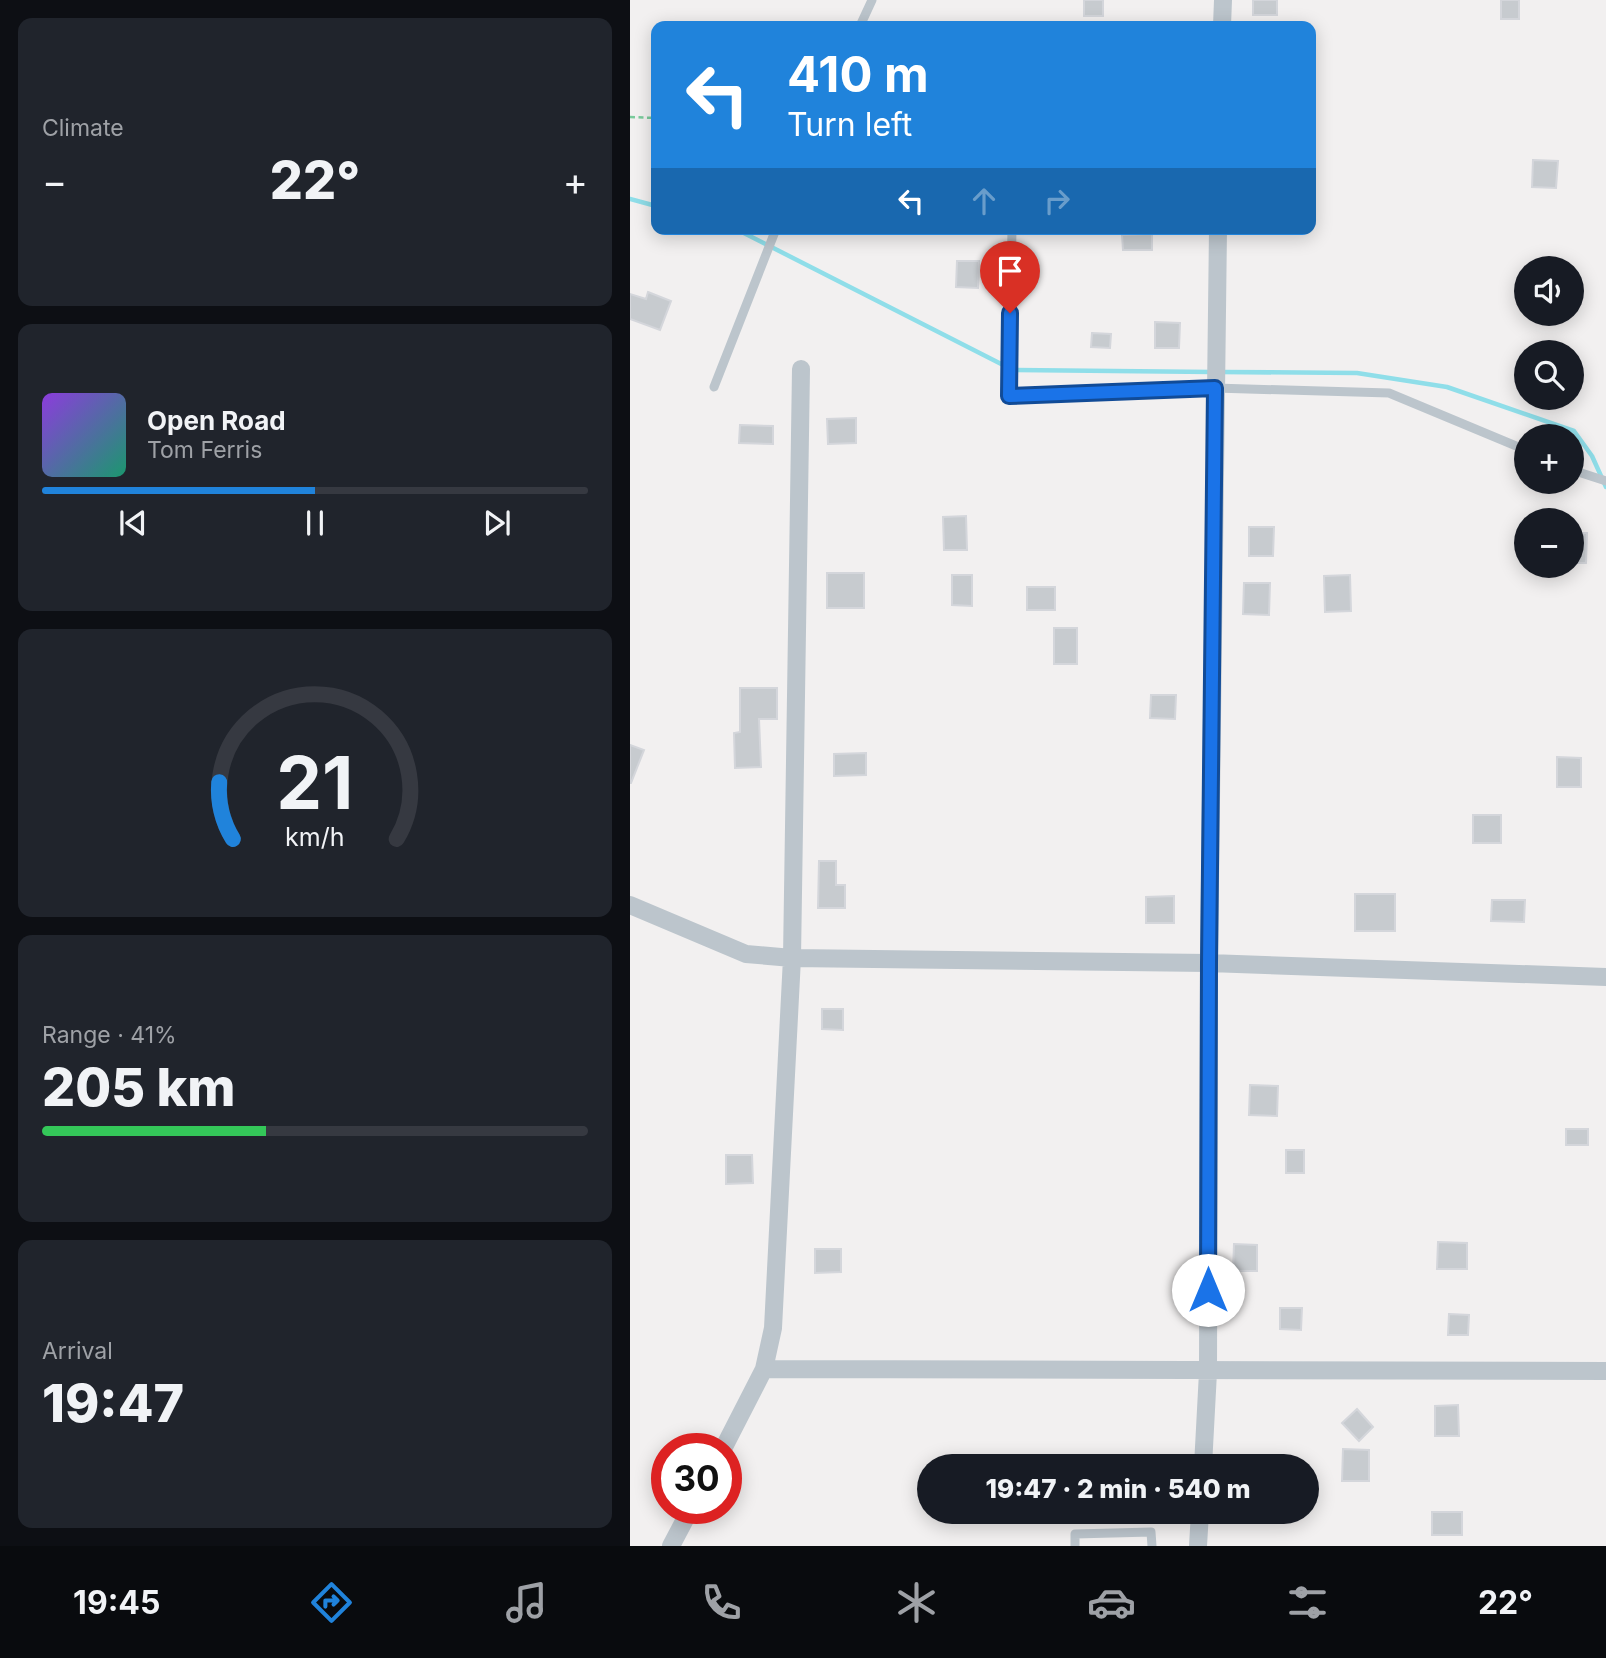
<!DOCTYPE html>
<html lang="en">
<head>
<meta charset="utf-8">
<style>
  body { margin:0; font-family:Inter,sans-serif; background:#20242c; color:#f1f3f6; height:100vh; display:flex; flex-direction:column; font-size:26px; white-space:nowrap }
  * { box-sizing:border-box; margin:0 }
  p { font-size:23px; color:#9ea1a6 }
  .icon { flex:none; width:38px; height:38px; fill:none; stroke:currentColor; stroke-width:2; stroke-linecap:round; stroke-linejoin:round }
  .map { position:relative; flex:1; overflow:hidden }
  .panel { display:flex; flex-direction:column; gap:18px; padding:18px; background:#0d0f14; width:630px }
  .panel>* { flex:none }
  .hud { position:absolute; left:21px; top:21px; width:665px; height:214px; border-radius:14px; box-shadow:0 4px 18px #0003; background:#2083db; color:#fff; overflow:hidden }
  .fabs { position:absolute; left:884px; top:256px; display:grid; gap:14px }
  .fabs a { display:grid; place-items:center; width:70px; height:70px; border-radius:50%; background:#171b24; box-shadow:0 4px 18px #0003; font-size:35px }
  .speed { position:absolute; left:21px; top:1433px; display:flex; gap:14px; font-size:35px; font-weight:700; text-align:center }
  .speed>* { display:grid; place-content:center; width:91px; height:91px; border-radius:50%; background:#171b24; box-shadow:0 4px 18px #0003; line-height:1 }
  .speed .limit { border:10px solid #d22; background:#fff; color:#111 }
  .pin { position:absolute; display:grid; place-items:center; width:60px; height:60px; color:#fff; margin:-72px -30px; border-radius:50% 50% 50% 0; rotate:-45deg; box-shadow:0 0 7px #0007 }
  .pin .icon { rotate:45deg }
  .me { position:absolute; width:77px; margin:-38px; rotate:0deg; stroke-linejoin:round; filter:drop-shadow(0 0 5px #0008) }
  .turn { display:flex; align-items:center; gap:24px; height:147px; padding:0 21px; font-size:32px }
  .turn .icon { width:91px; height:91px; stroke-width:2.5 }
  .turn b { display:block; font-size:49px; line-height:60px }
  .lanes { display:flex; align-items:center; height:66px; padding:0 21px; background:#0003; justify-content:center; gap:35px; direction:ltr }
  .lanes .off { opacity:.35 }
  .big { font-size:52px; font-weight:800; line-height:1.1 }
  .panel .tile { flex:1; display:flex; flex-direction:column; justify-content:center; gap:10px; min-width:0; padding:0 24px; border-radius:14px; background:#20242c }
  .panel .dial { align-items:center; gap:0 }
  .dial svg { height:182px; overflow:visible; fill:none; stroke:#363941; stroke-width:7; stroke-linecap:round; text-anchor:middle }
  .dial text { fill:#f1f3f6; stroke:none }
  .song { display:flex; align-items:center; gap:21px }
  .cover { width:84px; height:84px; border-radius:10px; background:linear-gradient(135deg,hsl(270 70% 55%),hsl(160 70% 35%)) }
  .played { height:7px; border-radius:4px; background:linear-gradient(90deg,#2083db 50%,#363941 50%) }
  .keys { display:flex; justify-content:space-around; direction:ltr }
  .heat { display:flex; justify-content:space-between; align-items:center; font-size:38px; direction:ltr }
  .charge { height:10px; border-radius:5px; background:linear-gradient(90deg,#34c759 41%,#363941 0) }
  .trip { position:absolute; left:287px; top:1454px; width:402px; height:70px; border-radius:35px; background:#171b24; box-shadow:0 4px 18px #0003; font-weight:800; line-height:70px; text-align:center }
  .dock { display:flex; height:112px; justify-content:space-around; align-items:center; background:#090b0e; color:#9ea1a6 }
  .dock .icon { width:49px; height:49px }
  .dock .selected { color:#2083db }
  .dock b { font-size:32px; color:#f1f3f6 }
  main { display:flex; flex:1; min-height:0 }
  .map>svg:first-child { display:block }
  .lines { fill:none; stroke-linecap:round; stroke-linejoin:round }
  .stream { stroke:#8fdee9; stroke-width:4.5 }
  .building { fill:#c7cbcf; stroke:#d4d6db; stroke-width:2 }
  .path { stroke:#79ca9b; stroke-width:2.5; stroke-dasharray:5 3.5; stroke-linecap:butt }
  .lane { stroke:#bcc5cc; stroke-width:9 }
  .street { stroke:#bcc5cc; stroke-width:18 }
  .route-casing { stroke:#114b97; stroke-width:18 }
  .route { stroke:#1a73e8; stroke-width:12 }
</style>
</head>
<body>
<main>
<section class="panel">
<div class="tile"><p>Climate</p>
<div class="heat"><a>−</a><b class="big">22°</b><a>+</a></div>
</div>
<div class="tile">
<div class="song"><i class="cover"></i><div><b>Open Road</b><p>Tom Ferris</p></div></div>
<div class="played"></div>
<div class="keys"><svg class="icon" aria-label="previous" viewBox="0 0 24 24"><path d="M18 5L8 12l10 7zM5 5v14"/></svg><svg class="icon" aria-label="pause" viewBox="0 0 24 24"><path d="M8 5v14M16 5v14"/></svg><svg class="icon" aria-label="next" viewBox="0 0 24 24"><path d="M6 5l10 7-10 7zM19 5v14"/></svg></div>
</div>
<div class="tile dial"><svg viewBox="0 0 100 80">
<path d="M14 69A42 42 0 1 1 86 69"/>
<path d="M14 69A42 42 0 0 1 8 44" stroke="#2083db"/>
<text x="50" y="56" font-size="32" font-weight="700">21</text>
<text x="50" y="72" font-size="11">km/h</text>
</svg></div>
<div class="tile"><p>Range · 41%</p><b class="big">205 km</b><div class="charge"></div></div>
<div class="tile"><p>Arrival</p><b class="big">19:47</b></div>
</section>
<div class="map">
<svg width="976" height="1546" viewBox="0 0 976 1546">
  <rect width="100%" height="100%" fill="#f2f0f0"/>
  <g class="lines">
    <path class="stream" d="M0,199L26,206
      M106,229L383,370L582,372
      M591,372L727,373L817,387L944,431L962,456L976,487"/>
  </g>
  <path class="building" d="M454,0H473V16H454Z
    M623,0H647V15H623Z
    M871,0H889V19H871Z
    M903,160L928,161L926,188L902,187Z
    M522,234V250H493L492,235Z
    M327,261H349L348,288L326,287Z
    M18,292L41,301L30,330L0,319V294L16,299Z
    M525,322L550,323L549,348H525Z
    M462,333L481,334L480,348L461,347Z
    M226,418V443L198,444L197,419Z
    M110,425L143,426V444L109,443Z
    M336,516L337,550H314L313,517Z
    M619,527H644L643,556H619Z
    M942,533H957L956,563H942Z
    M197,573H234V608H197Z
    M322,575H342V606L322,605Z
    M720,575L721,611L695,612L694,576Z
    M614,583H640L639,615L613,614Z
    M397,587H425V610H397Z
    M424,628H447V664H424Z
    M110,688H147V719H129L131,767L105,768L104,733L110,732Z
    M521,695H546L545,719L520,718Z
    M0,745L14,750L1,783H0Z
    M236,753V775L204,776V754Z
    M927,757L951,758V787H927Z
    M843,815H871V843H843Z
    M189,861H206V885H215V908H188Z
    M725,894H765V931H725Z
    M544,896V923H516V897Z
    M862,900H895L894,922L861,921Z
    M192,1009H213V1030L192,1029Z
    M620,1085L648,1086L647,1116L619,1115Z
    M936,1129H958V1145H936Z
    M656,1150H674V1173H656Z
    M96,1155H122L123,1183L96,1184Z
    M808,1242L837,1243V1269H807Z
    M604,1244L627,1245V1271H603Z
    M185,1249H211V1272L185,1273Z
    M650,1308H672L671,1330L650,1329Z
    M819,1314L839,1315L838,1335H818Z
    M828,1405L829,1436H805V1406Z
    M727,1409L743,1427L729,1441L712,1423Z
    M713,1449L739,1450V1481H712Z
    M802,1512H832V1535H802Z"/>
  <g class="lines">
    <path class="path" d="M0,117L26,118"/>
    <path class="lane" d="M230,26L242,0
      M382,229L379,396L585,388L759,393L896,450
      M84,387L146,229
      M942,470L976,481
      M445,1546V1534L521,1532L522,1546"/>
    <path class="street" d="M592,26L593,0
      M0,905L116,954L162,958L579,963L976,977
      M134,1369L976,1371
      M93,1449L134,1369L143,1328L162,958L171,369
      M573,1466L578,1372L579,963L588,229
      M41,1546L61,1508
      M568,1546L570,1512"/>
  </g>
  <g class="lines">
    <g class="route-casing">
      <path id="route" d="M380,313L379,396L585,388L579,963L578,1290"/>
    </g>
    <use href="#route" class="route"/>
  </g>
</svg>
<div class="fabs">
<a><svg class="icon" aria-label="sound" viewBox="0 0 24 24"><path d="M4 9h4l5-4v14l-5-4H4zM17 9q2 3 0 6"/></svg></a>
<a><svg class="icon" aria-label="search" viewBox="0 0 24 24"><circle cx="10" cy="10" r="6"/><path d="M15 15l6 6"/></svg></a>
<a>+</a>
<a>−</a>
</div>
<div class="speed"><div class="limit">30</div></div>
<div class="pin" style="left:380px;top:313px;background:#d93025"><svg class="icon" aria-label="arrive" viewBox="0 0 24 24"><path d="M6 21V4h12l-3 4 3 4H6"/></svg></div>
<svg class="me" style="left:578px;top:1290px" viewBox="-20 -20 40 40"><circle r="19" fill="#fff"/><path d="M0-13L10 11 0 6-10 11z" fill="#1a73e8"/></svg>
<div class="trip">19:47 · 2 min · 540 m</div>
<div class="hud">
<div class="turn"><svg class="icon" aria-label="left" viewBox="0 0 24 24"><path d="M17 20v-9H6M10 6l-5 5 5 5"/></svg><div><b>410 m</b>Turn left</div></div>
<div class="lanes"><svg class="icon" aria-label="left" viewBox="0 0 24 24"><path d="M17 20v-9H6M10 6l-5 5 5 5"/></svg><svg class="icon off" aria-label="ahead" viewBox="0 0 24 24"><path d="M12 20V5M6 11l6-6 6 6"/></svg><svg class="icon off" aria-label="right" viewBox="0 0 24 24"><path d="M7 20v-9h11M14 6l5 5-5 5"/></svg></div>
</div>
</div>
</main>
<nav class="dock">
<b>19:45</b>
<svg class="icon selected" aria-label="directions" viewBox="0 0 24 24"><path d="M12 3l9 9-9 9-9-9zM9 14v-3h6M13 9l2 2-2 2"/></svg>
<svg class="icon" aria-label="music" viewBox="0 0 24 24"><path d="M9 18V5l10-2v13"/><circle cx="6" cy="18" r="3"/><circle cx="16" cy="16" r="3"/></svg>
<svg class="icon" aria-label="phone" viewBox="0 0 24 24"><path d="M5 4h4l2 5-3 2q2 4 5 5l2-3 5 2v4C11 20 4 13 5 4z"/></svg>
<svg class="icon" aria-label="climate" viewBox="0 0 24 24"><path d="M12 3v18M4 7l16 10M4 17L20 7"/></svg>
<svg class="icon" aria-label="car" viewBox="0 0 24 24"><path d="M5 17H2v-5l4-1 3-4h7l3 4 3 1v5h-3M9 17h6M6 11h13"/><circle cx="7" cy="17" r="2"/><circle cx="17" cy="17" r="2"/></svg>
<svg class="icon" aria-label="filters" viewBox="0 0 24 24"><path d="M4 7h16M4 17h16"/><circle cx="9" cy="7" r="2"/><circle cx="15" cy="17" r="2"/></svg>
<b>22°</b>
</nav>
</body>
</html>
